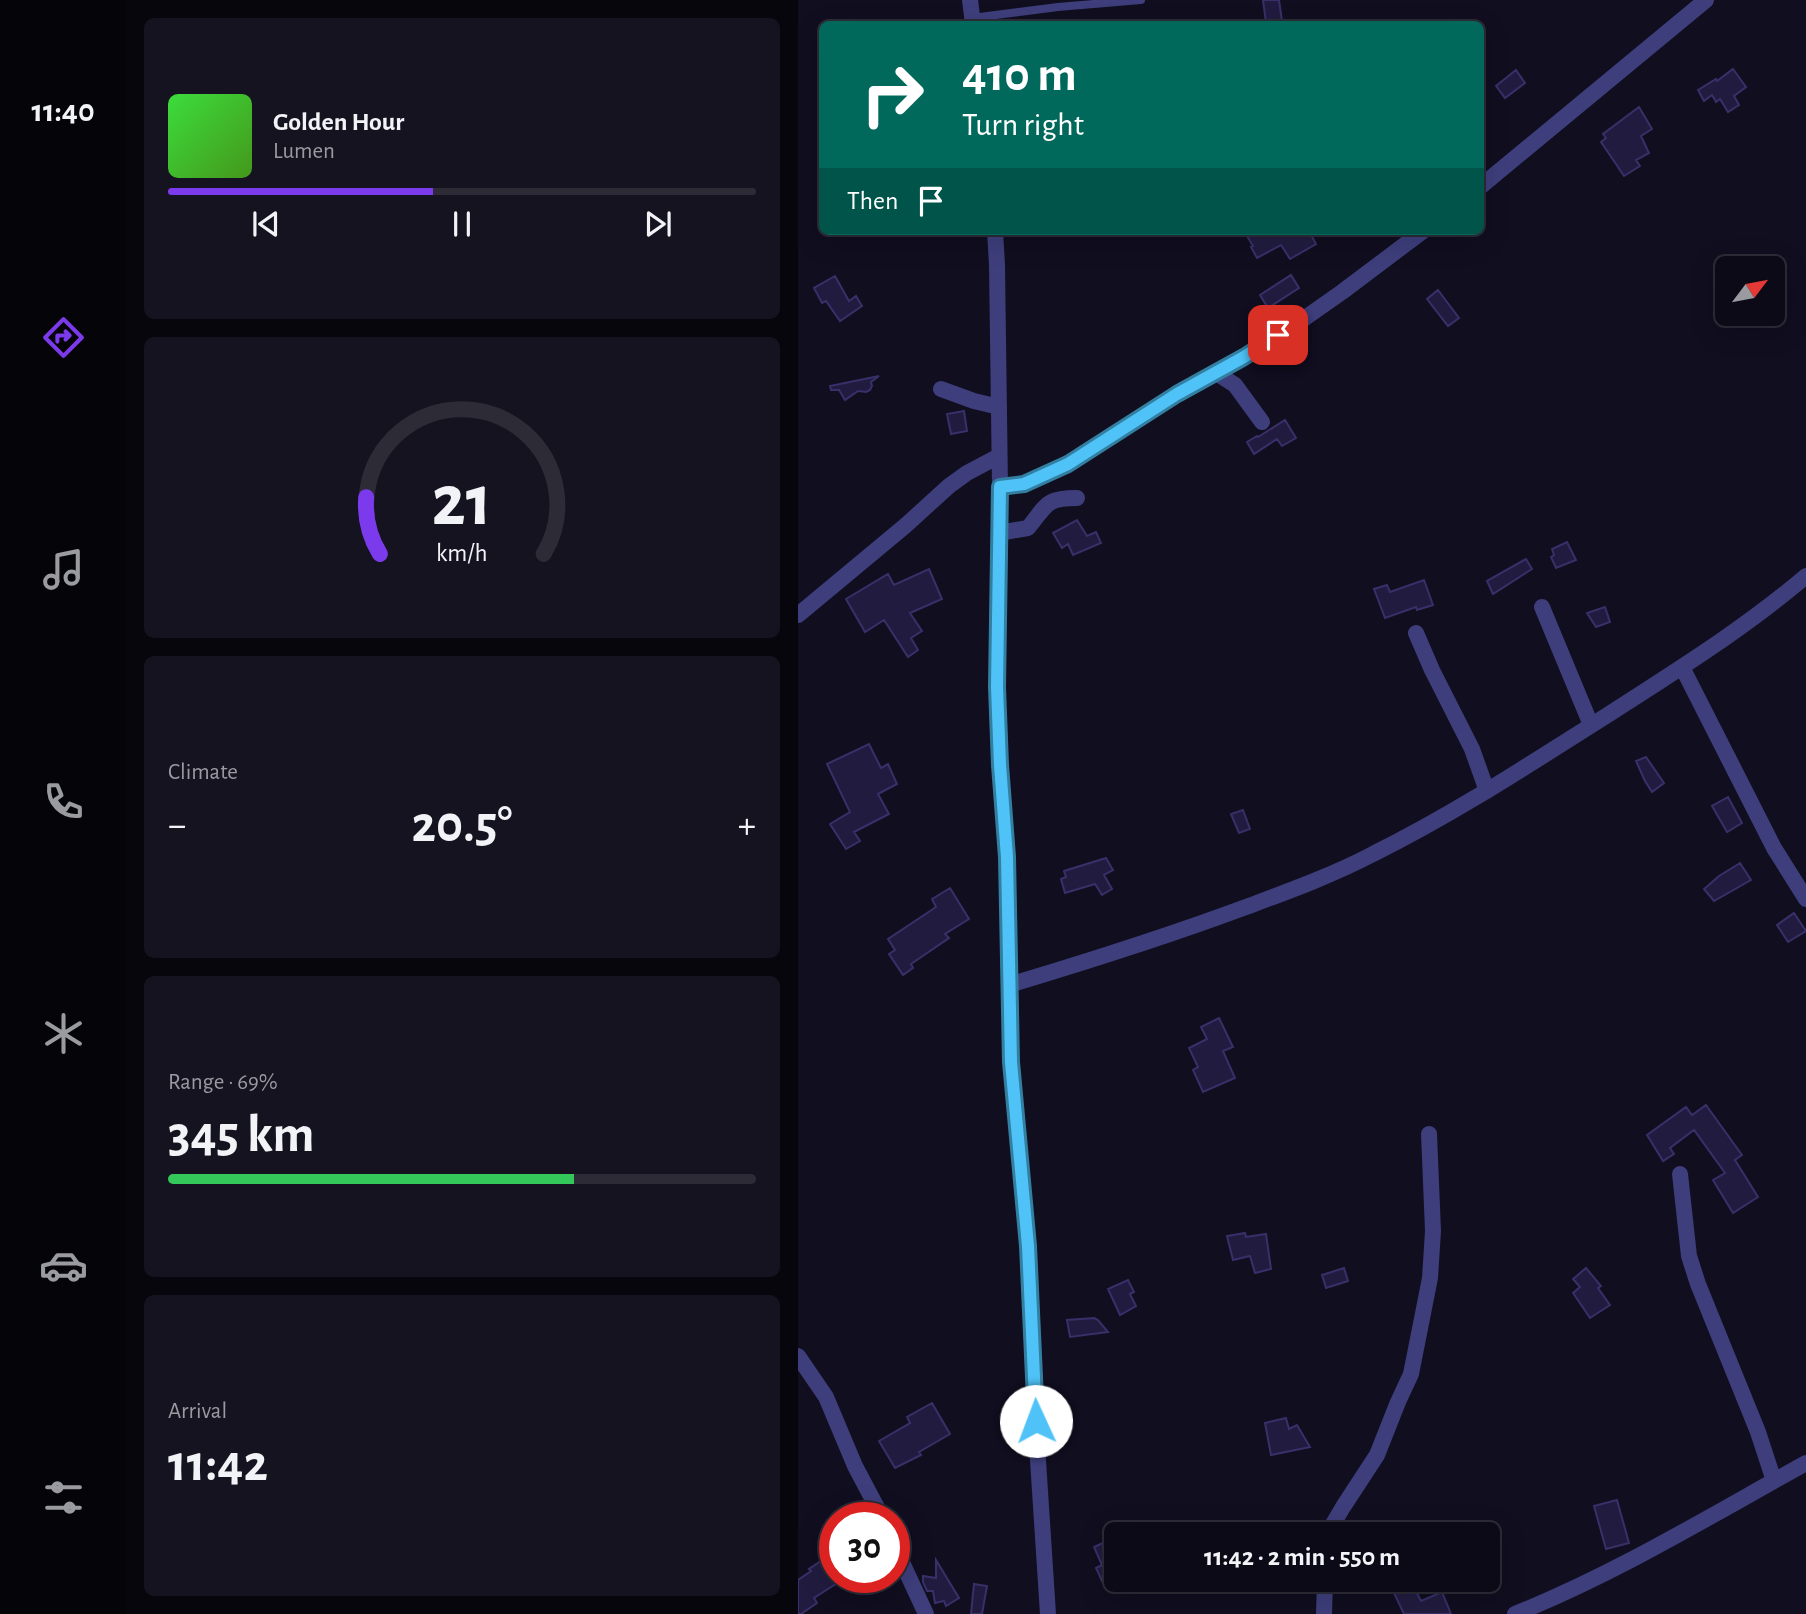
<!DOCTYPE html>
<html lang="en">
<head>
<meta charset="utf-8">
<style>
  body { margin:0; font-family:"Alegreya Sans",sans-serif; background:#151320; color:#f1f3f6; height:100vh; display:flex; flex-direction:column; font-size:26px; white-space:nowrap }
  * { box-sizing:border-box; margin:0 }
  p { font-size:23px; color:#9a9aa1 }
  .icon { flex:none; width:38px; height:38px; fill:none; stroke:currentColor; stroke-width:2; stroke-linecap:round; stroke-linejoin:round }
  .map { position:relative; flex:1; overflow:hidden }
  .drawer { display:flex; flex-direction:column; gap:18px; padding:18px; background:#07060d; width:672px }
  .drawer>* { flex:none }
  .guide { position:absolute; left:21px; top:21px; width:665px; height:214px; border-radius:10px; box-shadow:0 7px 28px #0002,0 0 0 2px #2c2b36; background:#00695c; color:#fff; overflow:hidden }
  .needle { width:46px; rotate:58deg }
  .fabs { position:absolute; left:917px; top:256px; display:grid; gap:14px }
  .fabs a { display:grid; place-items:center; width:70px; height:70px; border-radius:10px; background:#0c0a17; box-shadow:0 7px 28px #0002,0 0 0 2px #2c2b36; font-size:35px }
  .speed { position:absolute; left:21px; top:1502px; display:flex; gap:14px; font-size:35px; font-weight:700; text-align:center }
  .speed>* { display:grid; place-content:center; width:91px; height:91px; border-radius:50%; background:#0c0a17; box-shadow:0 7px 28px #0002,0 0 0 2px #2c2b36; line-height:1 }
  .speed .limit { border:10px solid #d22; background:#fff; color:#111 }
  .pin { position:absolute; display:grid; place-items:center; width:60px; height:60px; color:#fff; margin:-30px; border-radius:14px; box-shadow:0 4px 10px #0006 }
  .me { position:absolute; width:77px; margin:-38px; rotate:358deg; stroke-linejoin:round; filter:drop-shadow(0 0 5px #0008) }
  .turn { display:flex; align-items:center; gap:24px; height:147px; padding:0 28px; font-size:32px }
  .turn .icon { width:91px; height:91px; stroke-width:2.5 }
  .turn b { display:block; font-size:49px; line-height:60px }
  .then { display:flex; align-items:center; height:66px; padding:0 28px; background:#0003; gap:14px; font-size:26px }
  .big { font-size:52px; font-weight:700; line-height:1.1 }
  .drawer .card { flex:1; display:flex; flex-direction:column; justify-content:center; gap:10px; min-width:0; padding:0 24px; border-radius:10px; background:#151320 }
  .drawer .dial { align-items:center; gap:0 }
  .dial svg { height:182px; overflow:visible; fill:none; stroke:#2c2b36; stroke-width:7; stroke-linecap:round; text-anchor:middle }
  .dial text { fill:#f1f3f6; stroke:none }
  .song { display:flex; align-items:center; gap:21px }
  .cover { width:84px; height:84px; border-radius:10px; background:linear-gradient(135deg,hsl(120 70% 55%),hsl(100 70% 35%)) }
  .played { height:7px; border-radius:4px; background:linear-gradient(90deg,#7c3aed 45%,#2c2b36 45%) }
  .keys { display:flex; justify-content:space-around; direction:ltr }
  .heat { display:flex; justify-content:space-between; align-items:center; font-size:38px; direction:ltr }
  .charge { height:10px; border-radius:5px; background:linear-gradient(90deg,#34c759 69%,#2c2b36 0) }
  .trip { position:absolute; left:306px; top:1522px; width:396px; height:70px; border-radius:10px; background:#0c0a17; box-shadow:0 7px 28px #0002,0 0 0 2px #2c2b36; font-weight:700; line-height:70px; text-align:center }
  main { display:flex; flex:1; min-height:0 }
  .tabs { display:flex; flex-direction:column; width:126px; justify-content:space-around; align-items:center; background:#050409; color:#9a9aa1 }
  .tabs .icon { width:49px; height:49px }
  .tabs .selected { color:#7c3aed }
  .tabs b { font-size:32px; color:#f1f3f6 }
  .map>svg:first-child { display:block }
  .building { fill:#211c3f; stroke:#383069; stroke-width:2 }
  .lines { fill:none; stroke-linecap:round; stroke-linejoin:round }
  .lane { stroke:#3d3e7b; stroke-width:8 }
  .street { stroke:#3d3e7b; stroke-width:16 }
  .route-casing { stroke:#337fa1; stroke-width:18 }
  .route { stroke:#4fc3f7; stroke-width:12 }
</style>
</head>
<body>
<main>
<nav class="tabs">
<b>11:40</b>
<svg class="icon selected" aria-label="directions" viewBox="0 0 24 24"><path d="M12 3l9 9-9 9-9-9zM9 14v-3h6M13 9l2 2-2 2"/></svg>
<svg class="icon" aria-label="music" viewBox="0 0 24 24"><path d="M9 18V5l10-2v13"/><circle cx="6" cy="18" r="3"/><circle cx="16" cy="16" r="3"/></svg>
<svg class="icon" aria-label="phone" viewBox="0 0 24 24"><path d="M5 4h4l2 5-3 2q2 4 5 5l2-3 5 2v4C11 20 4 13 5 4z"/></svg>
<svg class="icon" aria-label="climate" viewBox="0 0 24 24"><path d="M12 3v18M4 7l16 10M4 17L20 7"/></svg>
<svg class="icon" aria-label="car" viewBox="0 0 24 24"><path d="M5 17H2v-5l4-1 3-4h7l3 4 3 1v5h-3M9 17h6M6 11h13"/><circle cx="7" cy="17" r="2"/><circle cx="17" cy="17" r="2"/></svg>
<svg class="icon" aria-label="filters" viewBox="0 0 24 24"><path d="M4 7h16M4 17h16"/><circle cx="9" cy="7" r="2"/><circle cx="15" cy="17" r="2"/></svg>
</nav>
<section class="drawer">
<div class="card">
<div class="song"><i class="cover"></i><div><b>Golden Hour</b><p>Lumen</p></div></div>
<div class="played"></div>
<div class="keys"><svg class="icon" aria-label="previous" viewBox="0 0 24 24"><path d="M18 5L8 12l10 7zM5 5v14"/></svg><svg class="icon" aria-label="pause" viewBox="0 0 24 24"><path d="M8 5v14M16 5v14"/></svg><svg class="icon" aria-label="next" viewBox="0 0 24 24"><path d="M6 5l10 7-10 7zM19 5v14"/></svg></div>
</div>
<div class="card dial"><svg viewBox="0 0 100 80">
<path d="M14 69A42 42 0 1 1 86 69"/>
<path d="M14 69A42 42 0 0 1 8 44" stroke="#7c3aed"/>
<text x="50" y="56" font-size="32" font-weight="700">21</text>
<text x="50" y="72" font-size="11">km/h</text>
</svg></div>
<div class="card"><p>Climate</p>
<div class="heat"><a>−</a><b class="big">20.5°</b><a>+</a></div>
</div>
<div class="card"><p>Range · 69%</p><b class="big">345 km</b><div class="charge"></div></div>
<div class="card"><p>Arrival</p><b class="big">11:42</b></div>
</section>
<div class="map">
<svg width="1008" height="1614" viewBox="0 0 1008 1614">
  <rect width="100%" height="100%" fill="#100e1f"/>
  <path class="building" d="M465,0H481L484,21L468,23Z
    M935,69L948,87L936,96L941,105L930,112L922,99L918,102L914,95L906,101L900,90L918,79L919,81Z
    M718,70L727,83L707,98L698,86Z
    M841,107L854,129L843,136L851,153L838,160L842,166L826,176L803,142L808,138L805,134Z
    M446,231H511L518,244L492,259L483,245L459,258L453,247L455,246Z
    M493,275L501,288L470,308L462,295Z
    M37,276L51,301L58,296L64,306L42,321L28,301L24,303L16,288Z
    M640,290L661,318L650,326L629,299Z
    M81,376L73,382L74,386L72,390L68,392L60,391L47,400L41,390H33L32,386Z
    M166,411L169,431L153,434L149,414Z
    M487,420L498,438L484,446L479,439L456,454L449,442L459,436L460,437Z
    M279,520L289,536L298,532L303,543L275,555L270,544L264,548L255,533Z
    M769,542L778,560L758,568L753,557L756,555L754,549Z
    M728,559L734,569L695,594L689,581Z
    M131,569L144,599L112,613L124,631L113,638L120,650L110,657L86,620L67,632L48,599L90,574L96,585Z
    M626,580L635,605L619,610L618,607L587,618L576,589L589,585L592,592Z
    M807,607L812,622L798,627L789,613Z
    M71,744L83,768L90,764L99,784L80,794L91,814L56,832L62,841L48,849L32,824L52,812L29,764Z
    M848,757L866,783L854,792L847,781L838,761Z
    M930,797L944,823L929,832L914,806Z
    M445,810L452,829L441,833L433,814Z
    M308,858L315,870L306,875L314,889L304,895L297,884L267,893L263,879L268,877L266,871Z
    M942,863L953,880L916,901L906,889L921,876Z
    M152,888L171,919L147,934L151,938L113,964L115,968L105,975L91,954L97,950L90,939L138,907L134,899Z
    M996,913L1008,931L990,942L979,925Z
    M421,1018L435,1047L425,1051L437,1078L405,1092L395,1070L400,1067L391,1048L409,1039L403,1027Z
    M908,1105L944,1155L937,1160L960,1197L935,1213L915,1180L927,1173L896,1130L872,1148L876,1154L865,1161L849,1135L888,1107L894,1115Z
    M447,1233L448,1237L468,1234L473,1269L457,1273L452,1256L435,1260L429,1236Z
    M546,1268L550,1281L528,1288L524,1275Z
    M788,1268L803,1286L800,1288L812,1305L792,1318L775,1293L782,1287L775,1279Z
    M330,1280L336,1292L332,1294L338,1306L322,1315L310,1289Z
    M296,1318L300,1320L310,1332L272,1337L269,1320Z
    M134,1403L152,1434L121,1452L123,1455L97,1468L81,1441L112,1423L109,1417Z
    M488,1418L491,1429L499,1425L512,1447L473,1455L467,1423Z
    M819,1500L831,1543L808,1549L796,1506Z
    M318,1537V1576L305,1583L298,1568L304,1565L296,1547Z
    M29,1557L37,1569V1577H42L44,1580L16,1598L19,1603L3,1614H0V1580L13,1571L11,1569Z
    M138,1560L161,1598L148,1606L146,1601L137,1603L135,1591H129L125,1582V1576L138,1578Z
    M613,1582L623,1601L644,1592L653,1614H606L595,1591Z
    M176,1584L189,1586L184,1614H173Z"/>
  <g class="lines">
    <path class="lane" d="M174,18L260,7L343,0"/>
    <path class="street" d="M172,0L175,24
      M682,187L908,0
      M197,231L199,265L202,487L199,687L202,765L209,857L213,1062L230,1246L239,1445L250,1614
      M417,372L437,385L464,422
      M143,389L176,401L201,407
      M202,487L226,484L270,464L379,394L446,357L497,325L544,292L625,231
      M201,533L230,528C249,505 247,498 279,498
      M744,607L793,725
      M0,615L107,526L151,486L169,473L201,456
      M618,633L634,670L674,749L689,791
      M884,667L976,848L1008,899
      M211,985C291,961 370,936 448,907C491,891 535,875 575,854C656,814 732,764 808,716C876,672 946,629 1008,576
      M882,1174L891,1256L900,1284L960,1432L976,1481
      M0,1356L28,1397L57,1466L84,1517
      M531,1535L532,1529L545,1507L579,1455L600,1402L613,1374L632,1278L635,1231L631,1134
      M96,1545L128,1614
      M526,1614L527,1580
      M717,1614C819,1573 912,1516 1008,1463"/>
  </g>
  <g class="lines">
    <g class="route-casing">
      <path id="route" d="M238,1421L230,1246L213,1062L209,857L202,765L199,687L202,487L226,484L270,464L379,394L446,357L480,335"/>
    </g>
    <use href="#route" class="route"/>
  </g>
</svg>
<div class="fabs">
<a><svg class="needle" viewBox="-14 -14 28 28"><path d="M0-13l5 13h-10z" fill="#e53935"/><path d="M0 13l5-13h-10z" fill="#9a9aa1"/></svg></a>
</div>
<div class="speed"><div class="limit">30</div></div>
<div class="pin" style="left:480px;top:335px;background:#d93025"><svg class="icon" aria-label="arrive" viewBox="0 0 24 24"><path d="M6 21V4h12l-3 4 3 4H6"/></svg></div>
<svg class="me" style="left:238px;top:1421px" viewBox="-20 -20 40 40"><circle r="19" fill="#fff"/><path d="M0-13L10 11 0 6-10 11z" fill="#4fc3f7"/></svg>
<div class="trip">11:42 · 2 min · 550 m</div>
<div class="guide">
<div class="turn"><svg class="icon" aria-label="right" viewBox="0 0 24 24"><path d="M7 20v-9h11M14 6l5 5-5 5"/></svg><div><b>410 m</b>Turn right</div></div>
<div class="then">Then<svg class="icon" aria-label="arrive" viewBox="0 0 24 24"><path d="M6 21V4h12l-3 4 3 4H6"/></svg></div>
</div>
</div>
</main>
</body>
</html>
